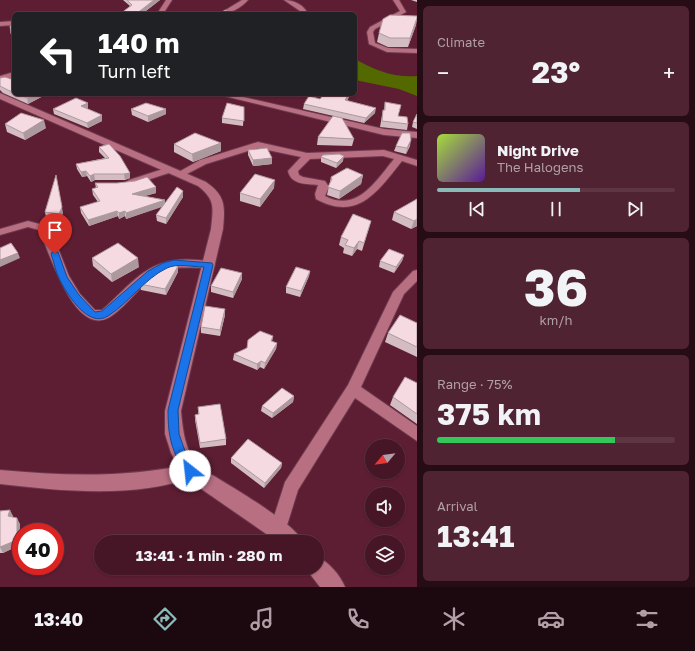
<!DOCTYPE html>
<html lang="en">
<head>
<meta charset="utf-8">
<style>
  body { margin:0; font-family:"Golos Text",sans-serif; background:#502332; color:#f1f3f6; height:100vh; display:flex; flex-direction:column; font-size:15px; white-space:nowrap }
  * { box-sizing:border-box; margin:0 }
  p { font-size:13px; color:#b09fa7 }
  .icon { flex:none; width:22px; height:22px; fill:none; stroke:currentColor; stroke-width:2; stroke-linecap:round; stroke-linejoin:round }
  .map { position:relative; flex:1; overflow:hidden }
  .details { display:flex; flex-direction:column; gap:6px; padding:6px; background:#260c15; width:278px }
  .details>* { flex:none }
  .guide { position:absolute; left:12px; top:12px; width:345px; height:84px; border-radius:6px; box-shadow:0 1px 3px #0004,0 0 0 1px #5e3543; background:#202124; color:#fff; overflow:hidden }
  .needle { width:26px; rotate:241deg }
  .tools { position:absolute; left:365px; top:439px; display:grid; gap:8px }
  .tools a { display:grid; place-items:center; width:40px; height:40px; border-radius:50%; background:#461626; box-shadow:0 1px 3px #0004,0 0 0 1px #5e3543; font-size:20px }
  .speed { position:absolute; left:12px; top:523px; display:flex; gap:8px; font-size:20px; font-weight:700; text-align:center }
  .speed>* { display:grid; place-content:center; width:52px; height:52px; border-radius:50%; background:#461626; box-shadow:0 1px 3px #0004,0 0 0 1px #5e3543; line-height:1 }
  .speed .limit { border:6px solid #d22; background:#fff; color:#111 }
  .pin { position:absolute; display:grid; place-items:center; width:34px; height:34px; color:#fff; margin:-41px -17px; border-radius:50% 50% 50% 0; rotate:-45deg; box-shadow:0 0 4px #0007 }
  .pin .icon { rotate:45deg }
  .me { position:absolute; width:44px; margin:-22px; rotate:331deg; stroke-linejoin:round; filter:drop-shadow(0 0 3px #0008) }
  .turn { display:flex; align-items:center; gap:14px; height:84px; padding:0 20px; font-size:18px }
  .turn .icon { width:52px; height:52px; stroke-width:2.5 }
  .turn b { display:block; font-size:28px; line-height:34px }
  .big { font-size:30px; font-weight:700; line-height:1.1 }
  .details .tile { flex:1; display:flex; flex-direction:column; justify-content:center; gap:6px; min-width:0; padding:0 14px; border-radius:6px; background:#502332 }
  .details .dial { align-items:center; gap:0 }
  .dial b { font-size:52px; line-height:1 }
  .song { display:flex; align-items:center; gap:12px }
  .cover { width:48px; height:48px; border-radius:6px; background:linear-gradient(135deg,hsl(80 70% 55%),hsl(270 70% 35%)) }
  .played { height:4px; border-radius:2px; background:linear-gradient(90deg,#8bbbb9 60%,#5e3543 60%) }
  .keys { display:flex; justify-content:space-around; direction:ltr }
  .heat { display:flex; justify-content:space-between; align-items:center; font-size:22px; direction:ltr }
  .charge { height:6px; border-radius:3px; background:linear-gradient(90deg,#34c759 75%,#5e3543 0) }
  .trip { position:absolute; left:94px; top:535px; width:230px; height:40px; border-radius:20px; background:#461626; box-shadow:0 1px 3px #0004,0 0 0 1px #5e3543; font-weight:700; line-height:40px; text-align:center }
  .tabs { display:flex; height:64px; justify-content:space-around; align-items:center; background:#1c090f; color:#b09fa7 }
  .tabs .icon { width:28px; height:28px }
  .tabs .selected { color:#8bbbb9 }
  .tabs b { font-size:18px; color:#f1f3f6 }
  main { display:flex; flex:1; min-height:0 }
  .map>svg:first-child { display:block }
  .forest { fill:#536900 }
  .lines { fill:none; stroke-linecap:round; stroke-linejoin:round }
  .minor-casing { stroke:#6d3a4f; stroke-width:2 }
  .tertiary-casing { stroke:#6d3a4f; stroke-width:2 }
  .minor { fill:#b86f82; fill-rule:evenodd }
  .tertiary { fill:#b86f82; fill-rule:evenodd }
  .wall { fill:#d3bcc2 }
  .shaded-wall { fill:#ac999e }
  .building { fill:#f5dbe1; stroke:#ac999e }
  .route { fill:#1a73e8; stroke:#114b97 }
</style>
</head>
<body>
<main>
<div class="map">
<svg width="417" height="587" viewBox="0 0 417 587">
  <rect width="100%" height="100%" fill="#5d1d33"/>
  <path class="forest" d="M355,59C374,70 394,78 417,76V96L399,89L355,80Z"/>
  <g class="lines">
    <g class="minor-casing">
      <path id="minor" d="M166,0H172L163,14H157Z
        M242,0H248C241,8 230,14 219,14Z
        M284,0C294,0 304,5 308,14H302L300,11Z
        M393,0H399L406,12L375,29L373,32L375,43L388,48L417,49V53L387,52L369,44L367,32L370,27L400,11Z
        M216,94H230L384,129L417,132V138L384,135Z
        M258,142L307,153L384,150L417,160V166L402,161C378,191 358,222 316,199L315,194L318,185C307,184 291,185 288,171L301,157L258,148L206,164L183,176H177L175,174L200,160ZM383,156L394,159C376,181 357,213 325,196L329,187L325,181L303,177L299,175L298,171L310,159Z
        M169,167L174,170L172,172L132,185L127,182L129,180Z
        M28,221L47,226L56,243L69,276L80,294L95,310H102C135,281 149,255 198,260C204,261 211,260 215,265C211,271 176,264 163,271C141,282 130,304 110,317C74,339 49,250 39,230L28,227L0,235V229Z
        M417,270V281L404,294L361,387L417,426V441L355,398L298,490L284,535L278,537L272,535L270,529L285,482L348,385L393,292L413,271Z
        M190,464L196,466L198,471L196,476C136,499 62,491 0,484V470C65,476 126,478 190,464Z"/>
    </g>
    <g class="tertiary-casing">
      <path id="tertiary" d="M14,21V25L0,26V22Z
        M14,72V78L0,82V76Z
        M0,93L206,182C226,196 225,206 223,229L181,411C183,433 185,446 196,465C218,479 295,522 303,542H278L184,477L171,453L165,434V411L211,229C213,208 216,200 198,186L0,99Z
        M317,557C329,562 340,575 345,587H320L310,574L307,568H317Z"/>
    </g>
    <use href="#minor" class="minor"/>
    <use href="#tertiary" class="tertiary"/>
  </g>
  <path class="wall" d="M123,0H160L142,14H120L130,6Z
    M411,0H417V2Z
    M417,16L416,25L408,47H388L377,42L379,33Z
    M0,78L14,80V94H47L28,104L3,93L0,90Z
    M124,94H137L130,97Z
    M320,99L347,101L375,113L364,123L303,109L304,104Z
    M385,102L398,116L408,124L407,130L380,127L382,115L383,110H384Z
    M244,107L243,126L222,123V118Z
    M88,108L87,109L102,115V121L88,128L54,114L53,109Z
    M131,109H166V114L148,122L132,115Z
    M417,114V129L412,127L413,122Z
    M5,124L46,128L25,140L7,132Z
    M318,137L354,139L352,146L317,145Z
    M174,144L221,151L193,162L174,152Z
    M396,146H410L406,154L394,151Z
    M99,147L130,178L125,180H95L91,182L87,176L82,177L77,169L76,164L105,158L99,152Z
    M248,150L272,164L253,166L248,155Z
    M321,157L343,161L336,168L321,162Z
    M363,175L361,184L339,199L327,195L331,177Z
    M95,183L156,187V193L145,196L165,200V203L183,191V197L166,224L157,221L156,215L163,206L126,219L125,216L119,219L118,216L89,226L81,213L80,207L98,202L93,195L92,189L96,188Z
    M274,188L260,207L240,201V193Z
    M417,199V226L411,229L392,220L394,212Z
    M45,212L63,213L60,220L46,217Z
    M371,221L362,251L357,249L352,256L343,253L344,248L339,245L341,237Z
    M404,255L402,261L394,273L379,267L380,261Z
    M92,258L139,267L112,282L93,266Z
    M178,266V272L166,295L141,290L140,284Z
    M310,271L309,276L300,297L286,293V287Z
    M242,279L233,298L211,292V286Z
    M225,315L220,336L201,333V327Z
    M417,323V357L385,342L388,333Z
    M273,336L272,342L277,343L276,349L264,369L260,367L257,370L233,360L234,354Z
    M417,383V424L390,405L393,397Z
    M294,396L293,402L272,418L261,411L262,406Z
    M198,407L226,439V445L200,448L195,420V415L198,414Z
    M231,458L282,463L281,468L264,488L231,463Z
    M0,511L13,516V517L20,524V545L3,553H0Z"/>
  <path class="shaded-wall" d="M154,0H160L142,14H136Z
    M417,18L416,25L408,47L410,38Z
    M11,34H14V41H13Z
    M36,94H47L28,104L27,98Z
    M129,94H137L130,97Z
    M349,94H351L344,106L345,100Z
    M88,103V108L82,111L81,106Z
    M376,108L375,113L364,123L366,118Z
    M166,109V114L148,122V116Z
    M102,115V121L88,128L87,123Z
    M44,120L46,128L25,140L23,133Z
    M411,140L410,146L406,154L407,148Z
    M221,143V151L193,162L192,154Z
    M344,156L343,161L336,168L337,163Z
    M272,158V164L253,166V160Z
    M86,171L87,176L82,177L81,172Z
    M130,173V178L125,180L124,174Z
    M94,174L95,180L91,182L90,176Z
    M56,175L63,213L60,220L59,214Z
    M363,175L361,184L339,199L340,191Z
    M275,180L274,188L260,207V199Z
    M156,187V193L133,199L132,194Z
    M183,191V197L166,224V218Z
    M165,200V206L126,219V213Z
    M117,211L118,216L89,226L88,220Z
    M125,211V216L119,219V213Z
    M417,219V226L411,229L414,221Z
    M359,241L357,249L352,256L354,248Z
    M18,253L20,258L0,267V260Z
    M404,255L402,261L394,273L396,267Z
    M138,258L139,267L112,282L111,274Z
    M178,266V272L166,295L165,289Z
    M310,271L309,276L300,297L301,291Z
    M242,273V279L233,298V292Z
    M225,309V315L220,336V330Z
    M277,343L276,349L264,369L265,363Z
    M261,361L260,367L257,370V364Z
    M294,396L293,402L272,418L273,413Z
    M282,463L281,468L264,488L265,483Z
    M10,510L13,516L12,522L8,516Z
    M17,518L20,524V545L3,553L0,547Z"/>
  <path class="building" d="M127,0H154L136,14H120L132,5Z
    M226,10L227,14H217Z
    M390,15L417,16V18L410,38H390L379,33L383,19Z
    M14,25V34H11L10,26Z
    M5,77L14,80V93L0,86V78Z
    M17,94H36L27,98Z
    M324,94H349L345,100L376,108L366,118L304,104L309,96L320,99Z
    M76,98L88,103L81,106L102,115L87,123L53,109Z
    M385,102L401,105L398,116L407,117L408,124L382,121L383,110H385Z
    M146,103L166,109L148,116L131,109Z
    M227,103L244,107V121L222,118Z
    M21,113L44,120L23,133L5,124Z
    M417,114V123L413,122Z
    M333,116L342,118L354,139L318,137Z
    M195,133L221,143L192,154L174,144Z
    M402,133H410L411,140L407,148L396,146Z
    M109,144L120,156L130,173L124,174H94L90,176L86,171L81,172L76,164L109,158L99,147Z
    M267,148L272,158L253,160L248,150Z
    M339,154L344,156L337,163L321,157L323,155Z
    M347,168L363,175L340,191L328,187L332,179L331,177Z
    M255,174L275,180L260,199L240,193Z
    M56,175L62,207L59,214L45,212Z
    M147,177L156,187L132,194L165,200L126,213L125,211L119,213L117,211L88,220L80,207L100,201L92,189L98,187L95,183H117L135,181Z
    M177,187L183,191L166,218L156,215Z
    M417,199V219L414,221L394,212Z
    M353,214L371,221L364,243L359,241L354,248L345,245L348,240L341,237Z
    M11,243L18,253L0,260V248Z
    M118,243L138,258L111,274L92,258Z
    M389,249L404,255L396,267L380,261Z
    M170,264L178,266L165,289L140,284L163,267Z
    M296,267L310,271L301,291L286,287Z
    M221,268L242,273L233,292L211,286Z
    M205,306L225,309L220,330L201,327Z
    M400,315L417,323V347L388,333Z
    M260,331L273,336L271,341L277,343L265,363L261,361L257,364L234,354L247,348L248,340Z
    M405,377L417,383V414L393,397Z
    M282,388L294,396L273,413L262,406Z
    M220,404L226,439L200,443L195,415L199,414L198,407Z
    M248,439L282,463L265,483L231,458Z
    M10,510L8,516L17,518V540L0,547V511Z"/>
  <path class="route" d="M52,252H58L67,277L79,295L95,312L102,311L148,271L163,263L174,260L212,263L213,265L178,410L179,434L185,451L196,471L194,475L190,476L186,475C172,450 168,439 168,410L204,267C193,267 177,263 167,268C144,279 130,302 108,316C88,329 66,293 59,278C55,270 54,262 51,254Z"/>
</svg>
<div class="tools">
<a><svg class="needle" viewBox="-14 -14 28 28"><path d="M0-13l5 13h-10z" fill="#e53935"/><path d="M0 13l5-13h-10z" fill="#b09fa7"/></svg></a>
<a><svg class="icon" aria-label="sound" viewBox="0 0 24 24"><path d="M4 9h4l5-4v14l-5-4H4zM17 9q2 3 0 6"/></svg></a>
<a><svg class="icon" aria-label="layers" viewBox="0 0 24 24"><path d="M12 4l9 5-9 5-9-5zM3 14l9 5 9-5"/></svg></a>
</div>
<div class="speed"><div class="limit">40</div></div>
<div class="pin" style="left:55px;top:254px;background:#d93025"><svg class="icon" aria-label="arrive" viewBox="0 0 24 24"><path d="M6 21V4h12l-3 4 3 4H6"/></svg></div>
<svg class="me" style="left:190px;top:471px" viewBox="-20 -20 40 40"><circle r="19" fill="#fff"/><path d="M0-13L10 11 0 6-10 11z" fill="#1a73e8"/></svg>
<div class="trip">13:41 · 1 min · 280 m</div>
<div class="guide">
<div class="turn"><svg class="icon" aria-label="left" viewBox="0 0 24 24"><path d="M17 20v-9H6M10 6l-5 5 5 5"/></svg><div><b>140 m</b>Turn left</div></div>
</div>
</div>
<section class="details">
<div class="tile"><p>Climate</p>
<div class="heat"><a>−</a><b class="big">23°</b><a>+</a></div>
</div>
<div class="tile">
<div class="song"><i class="cover"></i><div><b>Night Drive</b><p>The Halogens</p></div></div>
<div class="played"></div>
<div class="keys"><svg class="icon" aria-label="previous" viewBox="0 0 24 24"><path d="M18 5L8 12l10 7zM5 5v14"/></svg><svg class="icon" aria-label="pause" viewBox="0 0 24 24"><path d="M8 5v14M16 5v14"/></svg><svg class="icon" aria-label="next" viewBox="0 0 24 24"><path d="M6 5l10 7-10 7zM19 5v14"/></svg></div>
</div>
<div class="tile dial"><b>36</b><p>km/h</p></div>
<div class="tile"><p>Range · 75%</p><b class="big">375 km</b><div class="charge"></div></div>
<div class="tile"><p>Arrival</p><b class="big">13:41</b></div>
</section>
</main>
<nav class="tabs">
<b>13:40</b>
<svg class="icon selected" aria-label="directions" viewBox="0 0 24 24"><path d="M12 3l9 9-9 9-9-9zM9 14v-3h6M13 9l2 2-2 2"/></svg>
<svg class="icon" aria-label="music" viewBox="0 0 24 24"><path d="M9 18V5l10-2v13"/><circle cx="6" cy="18" r="3"/><circle cx="16" cy="16" r="3"/></svg>
<svg class="icon" aria-label="phone" viewBox="0 0 24 24"><path d="M5 4h4l2 5-3 2q2 4 5 5l2-3 5 2v4C11 20 4 13 5 4z"/></svg>
<svg class="icon" aria-label="climate" viewBox="0 0 24 24"><path d="M12 3v18M4 7l16 10M4 17L20 7"/></svg>
<svg class="icon" aria-label="car" viewBox="0 0 24 24"><path d="M5 17H2v-5l4-1 3-4h7l3 4 3 1v5h-3M9 17h6M6 11h13"/><circle cx="7" cy="17" r="2"/><circle cx="17" cy="17" r="2"/></svg>
<svg class="icon" aria-label="filters" viewBox="0 0 24 24"><path d="M4 7h16M4 17h16"/><circle cx="9" cy="7" r="2"/><circle cx="15" cy="17" r="2"/></svg>
</nav>
</body>
</html>
